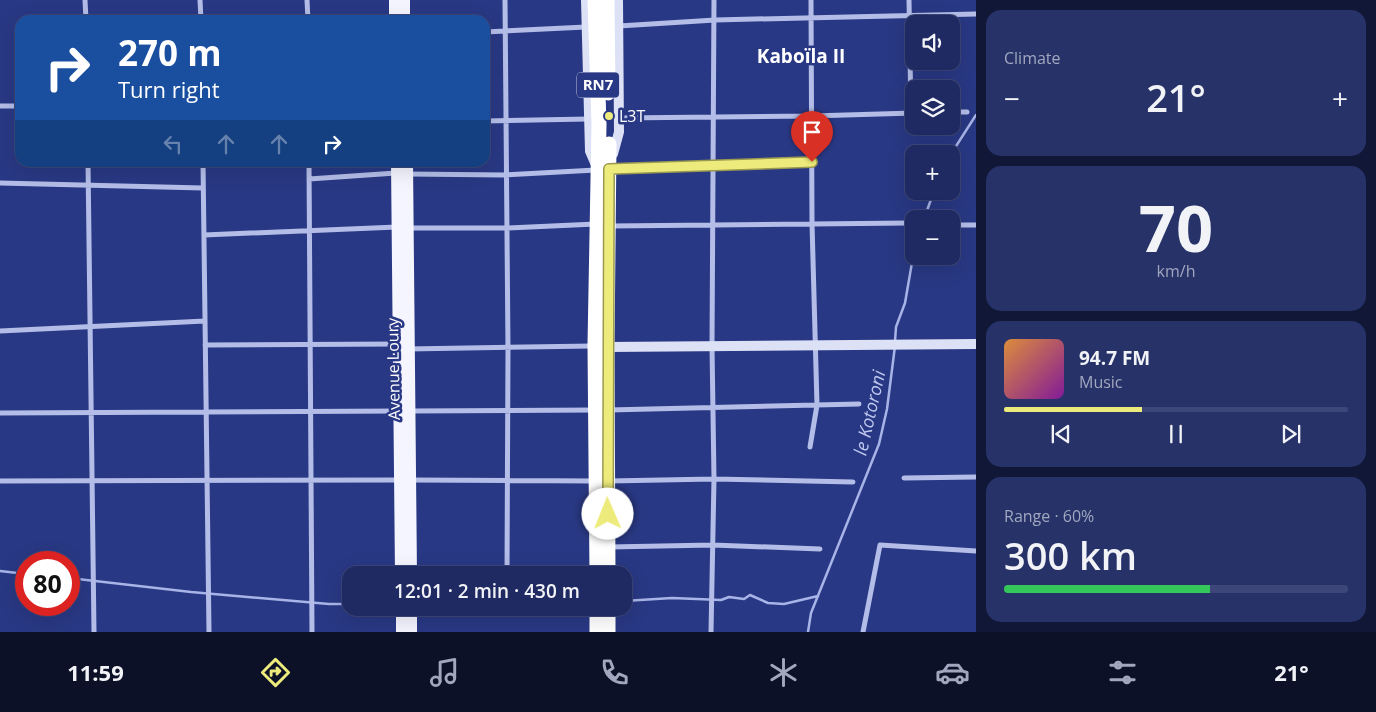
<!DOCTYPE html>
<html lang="en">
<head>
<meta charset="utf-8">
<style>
  body { margin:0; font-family:"Open Sans",sans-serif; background:#273269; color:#f1f3f6; height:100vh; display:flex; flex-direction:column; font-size:19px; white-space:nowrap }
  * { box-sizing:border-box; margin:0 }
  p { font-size:16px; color:#a1a7be }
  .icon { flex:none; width:28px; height:28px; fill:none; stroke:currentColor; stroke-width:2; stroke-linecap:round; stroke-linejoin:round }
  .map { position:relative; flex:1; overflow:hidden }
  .drawer { display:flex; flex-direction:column; gap:10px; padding:10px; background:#111736; width:400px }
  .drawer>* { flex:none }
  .top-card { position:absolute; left:15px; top:15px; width:475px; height:152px; border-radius:15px; box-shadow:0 5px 20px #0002,0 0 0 1px #3c4678; background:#1a4fa0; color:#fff; overflow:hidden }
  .buttons { position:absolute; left:905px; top:15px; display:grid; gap:10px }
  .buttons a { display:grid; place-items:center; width:55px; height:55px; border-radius:10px; background:#1f2a63; box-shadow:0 5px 20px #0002,0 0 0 1px #3c4678; font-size:25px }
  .speed { position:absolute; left:15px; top:551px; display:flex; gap:10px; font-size:25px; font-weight:700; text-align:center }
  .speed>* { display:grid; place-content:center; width:65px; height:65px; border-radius:50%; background:#1f2a63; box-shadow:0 5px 20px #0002,0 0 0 1px #3c4678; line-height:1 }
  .speed .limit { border:8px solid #d22; background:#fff; color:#111 }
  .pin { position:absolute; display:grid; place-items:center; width:42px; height:42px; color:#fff; margin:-51px -21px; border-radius:50% 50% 50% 0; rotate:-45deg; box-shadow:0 0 5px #0007 }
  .pin .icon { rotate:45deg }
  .me { position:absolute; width:55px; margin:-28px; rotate:359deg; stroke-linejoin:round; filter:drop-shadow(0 0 4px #0008) }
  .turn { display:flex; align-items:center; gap:18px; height:105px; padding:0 20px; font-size:22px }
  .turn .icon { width:65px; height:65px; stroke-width:2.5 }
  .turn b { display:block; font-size:35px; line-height:42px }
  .lanes { display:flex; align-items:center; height:48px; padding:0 20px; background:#0003; justify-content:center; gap:25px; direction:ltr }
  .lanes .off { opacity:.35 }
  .big { font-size:38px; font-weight:600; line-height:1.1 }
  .drawer .card { flex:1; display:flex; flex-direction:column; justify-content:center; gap:8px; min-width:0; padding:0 18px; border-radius:15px; background:#273269 }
  .drawer .dial { align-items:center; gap:0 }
  .dial b { font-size:65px; line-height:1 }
  .song { display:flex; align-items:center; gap:15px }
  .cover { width:60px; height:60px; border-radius:8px; background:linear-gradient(135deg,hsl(30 70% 55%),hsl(290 70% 35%)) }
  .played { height:5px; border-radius:2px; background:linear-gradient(90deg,#edeb7b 40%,#3c4678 40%) }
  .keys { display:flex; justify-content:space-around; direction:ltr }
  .heat { display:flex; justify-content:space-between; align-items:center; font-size:28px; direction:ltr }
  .charge { height:8px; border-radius:4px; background:linear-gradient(90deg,#34c759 60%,#3c4678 0) }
  .trip { position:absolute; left:342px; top:566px; width:290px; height:50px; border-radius:15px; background:#1f2a63; box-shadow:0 5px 20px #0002,0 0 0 1px #3c4678; font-weight:600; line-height:50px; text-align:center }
  .tabs { display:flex; height:80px; justify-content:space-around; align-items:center; background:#0c1128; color:#a1a7be }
  .tabs .icon { width:35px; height:35px }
  .tabs .on { color:#edeb7b }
  .tabs b { font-size:22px; color:#f1f3f6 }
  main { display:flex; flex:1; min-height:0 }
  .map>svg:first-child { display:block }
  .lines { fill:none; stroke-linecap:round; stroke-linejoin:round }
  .stream { stroke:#a8b4e7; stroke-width:2.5 }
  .street { stroke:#b3bde7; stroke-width:5 }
  .secondary { stroke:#dde1f6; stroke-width:10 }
  .primary { stroke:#f4f5fe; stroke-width:12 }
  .highway { stroke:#fff; stroke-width:15 }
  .route-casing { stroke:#9a9950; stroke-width:12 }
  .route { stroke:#edeb7b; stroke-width:9 }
  .poi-dot { fill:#edeb7b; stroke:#293884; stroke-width:2 }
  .labels { text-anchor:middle; stroke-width:5; stroke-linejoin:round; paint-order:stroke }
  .shield { fill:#293884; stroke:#bfc3da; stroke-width:1 }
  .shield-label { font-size:15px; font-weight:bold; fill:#fff }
  .poi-label { font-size:16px; fill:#fff; stroke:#293884; text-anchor:start }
  .street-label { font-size:16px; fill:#fff; stroke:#293884 }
  .water-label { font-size:18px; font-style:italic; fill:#bfc8ee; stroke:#293884 }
  .quarter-label { font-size:19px; font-weight:bold; fill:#fff; stroke:#293884 }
</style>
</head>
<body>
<main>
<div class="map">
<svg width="976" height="632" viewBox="0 0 976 632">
  <rect width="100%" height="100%" fill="#293884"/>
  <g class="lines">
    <path class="stream" d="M951,154L976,115
      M924,219L934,191
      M895,341L896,327L905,303L914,251
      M0,571L26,574
      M69,578L191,592L329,604H351
      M624,601L672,598L721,600L729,597L744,599L750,595L768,603L784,604L818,596
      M808,632L811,613L879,444L887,409L895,346"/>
    <path class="street" d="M85,0L86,20
      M200,0L201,20
      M307,0L308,20
      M505,0L508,349L507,575
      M909,0L911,113
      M619,26L715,20L976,14
      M485,32L586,27
      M0,106H20
      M951,112H967
      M619,118L811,116L914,113
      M485,121L588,119
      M88,162L94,632
      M203,162L209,632
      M309,162L312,632
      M609,169L812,162
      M407,174L505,175L596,170
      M309,179L396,173
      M0,183L203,188
      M952,225H976
      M610,226L909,223
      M408,228H506L596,224
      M204,235L397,227
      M0,331L205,321
      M205,345L399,344
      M408,349L592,346
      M609,410L859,404
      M411,411L595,410
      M0,413L400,411
      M810,447L817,405L812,223L811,0
      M904,478L976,477
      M411,480L595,481
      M0,481L400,480
      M609,481L714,479L853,482
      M609,547L713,545L820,549
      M711,632L714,479L712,346L714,0
      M863,632L880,545L976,551"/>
    <path class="secondary" d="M586,0L590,151L596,165
      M613,154L619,132L618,0
      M607,347L976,344"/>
    <path class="primary" d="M395,0V20
      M404,0V20
      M397,162L401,575
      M407,162L411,575
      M402,608V632
      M411,608V632"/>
    <path class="highway" d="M595,0L599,124L595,345L597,575
      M607,0L608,93
      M608,575L607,347L609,144
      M597,608V632
      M608,608V632"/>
  </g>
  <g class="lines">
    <g class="route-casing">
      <path id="route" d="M608,514L609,169L812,162"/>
    </g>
    <use href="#route" class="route"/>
  </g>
  <circle class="poi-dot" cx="609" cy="116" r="5"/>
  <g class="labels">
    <rect class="shield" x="577" y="72.5" width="42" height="25" rx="4"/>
    <g class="shield-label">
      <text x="598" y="90">RN7</text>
    </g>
    <g class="poi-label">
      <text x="619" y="122">L3T</text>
    </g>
    <g class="street-label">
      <text transform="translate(393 369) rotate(-91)" y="6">Avenue Loury</text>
    </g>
    <g class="water-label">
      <text transform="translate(870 413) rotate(-77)" y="6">le Kotoroni</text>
    </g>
    <g class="quarter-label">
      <text x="801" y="63">Kaboïla II</text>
    </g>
  </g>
</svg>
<div class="buttons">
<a><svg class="icon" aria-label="sound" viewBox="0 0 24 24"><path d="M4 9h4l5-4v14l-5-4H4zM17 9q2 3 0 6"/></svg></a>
<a><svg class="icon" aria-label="layers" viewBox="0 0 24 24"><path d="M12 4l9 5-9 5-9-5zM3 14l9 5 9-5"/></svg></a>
<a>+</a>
<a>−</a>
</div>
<div class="speed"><div class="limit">80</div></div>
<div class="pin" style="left:812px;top:162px;background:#d93025"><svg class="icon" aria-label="arrive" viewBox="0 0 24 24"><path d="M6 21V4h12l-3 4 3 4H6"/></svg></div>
<svg class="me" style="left:608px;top:514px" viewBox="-20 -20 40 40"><circle r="19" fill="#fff"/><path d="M0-13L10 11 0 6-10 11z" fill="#edeb7b"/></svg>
<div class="trip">12:01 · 2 min · 430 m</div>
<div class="top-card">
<div class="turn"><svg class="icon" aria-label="right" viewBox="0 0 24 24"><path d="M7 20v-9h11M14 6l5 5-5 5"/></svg><div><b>270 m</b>Turn right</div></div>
<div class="lanes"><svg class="icon off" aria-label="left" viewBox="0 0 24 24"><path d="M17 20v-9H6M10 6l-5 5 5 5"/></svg><svg class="icon off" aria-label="ahead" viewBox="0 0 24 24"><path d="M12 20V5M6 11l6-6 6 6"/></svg><svg class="icon off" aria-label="ahead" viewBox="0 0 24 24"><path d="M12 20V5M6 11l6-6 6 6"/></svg><svg class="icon" aria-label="right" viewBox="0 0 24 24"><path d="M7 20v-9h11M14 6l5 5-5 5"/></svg></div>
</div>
</div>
<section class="drawer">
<div class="card"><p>Climate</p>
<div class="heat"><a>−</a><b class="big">21°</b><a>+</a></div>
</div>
<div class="card dial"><b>70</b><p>km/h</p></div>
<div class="card">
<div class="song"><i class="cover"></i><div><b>94.7 FM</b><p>Music</p></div></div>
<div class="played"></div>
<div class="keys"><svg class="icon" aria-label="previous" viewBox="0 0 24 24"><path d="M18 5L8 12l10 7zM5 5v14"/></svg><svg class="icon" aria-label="pause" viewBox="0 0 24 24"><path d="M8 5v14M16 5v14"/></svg><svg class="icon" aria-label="next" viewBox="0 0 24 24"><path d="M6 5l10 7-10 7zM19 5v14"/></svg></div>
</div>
<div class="card"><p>Range · 60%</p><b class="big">300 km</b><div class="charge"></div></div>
</section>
</main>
<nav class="tabs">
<b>11:59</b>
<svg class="icon on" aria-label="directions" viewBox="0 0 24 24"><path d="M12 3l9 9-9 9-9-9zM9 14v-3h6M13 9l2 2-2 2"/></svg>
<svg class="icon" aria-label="music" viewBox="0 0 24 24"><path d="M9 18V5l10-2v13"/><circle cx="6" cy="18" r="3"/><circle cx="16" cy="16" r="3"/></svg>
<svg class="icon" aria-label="phone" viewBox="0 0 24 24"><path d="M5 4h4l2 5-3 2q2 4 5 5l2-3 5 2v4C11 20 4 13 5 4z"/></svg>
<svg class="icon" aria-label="climate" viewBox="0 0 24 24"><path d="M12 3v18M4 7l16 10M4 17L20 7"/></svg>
<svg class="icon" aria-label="car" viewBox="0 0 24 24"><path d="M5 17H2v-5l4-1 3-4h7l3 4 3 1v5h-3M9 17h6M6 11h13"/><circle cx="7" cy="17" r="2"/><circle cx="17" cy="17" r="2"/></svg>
<svg class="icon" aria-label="filters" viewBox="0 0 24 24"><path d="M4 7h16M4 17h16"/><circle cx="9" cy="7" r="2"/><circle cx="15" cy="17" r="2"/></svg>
<b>21°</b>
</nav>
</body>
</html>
